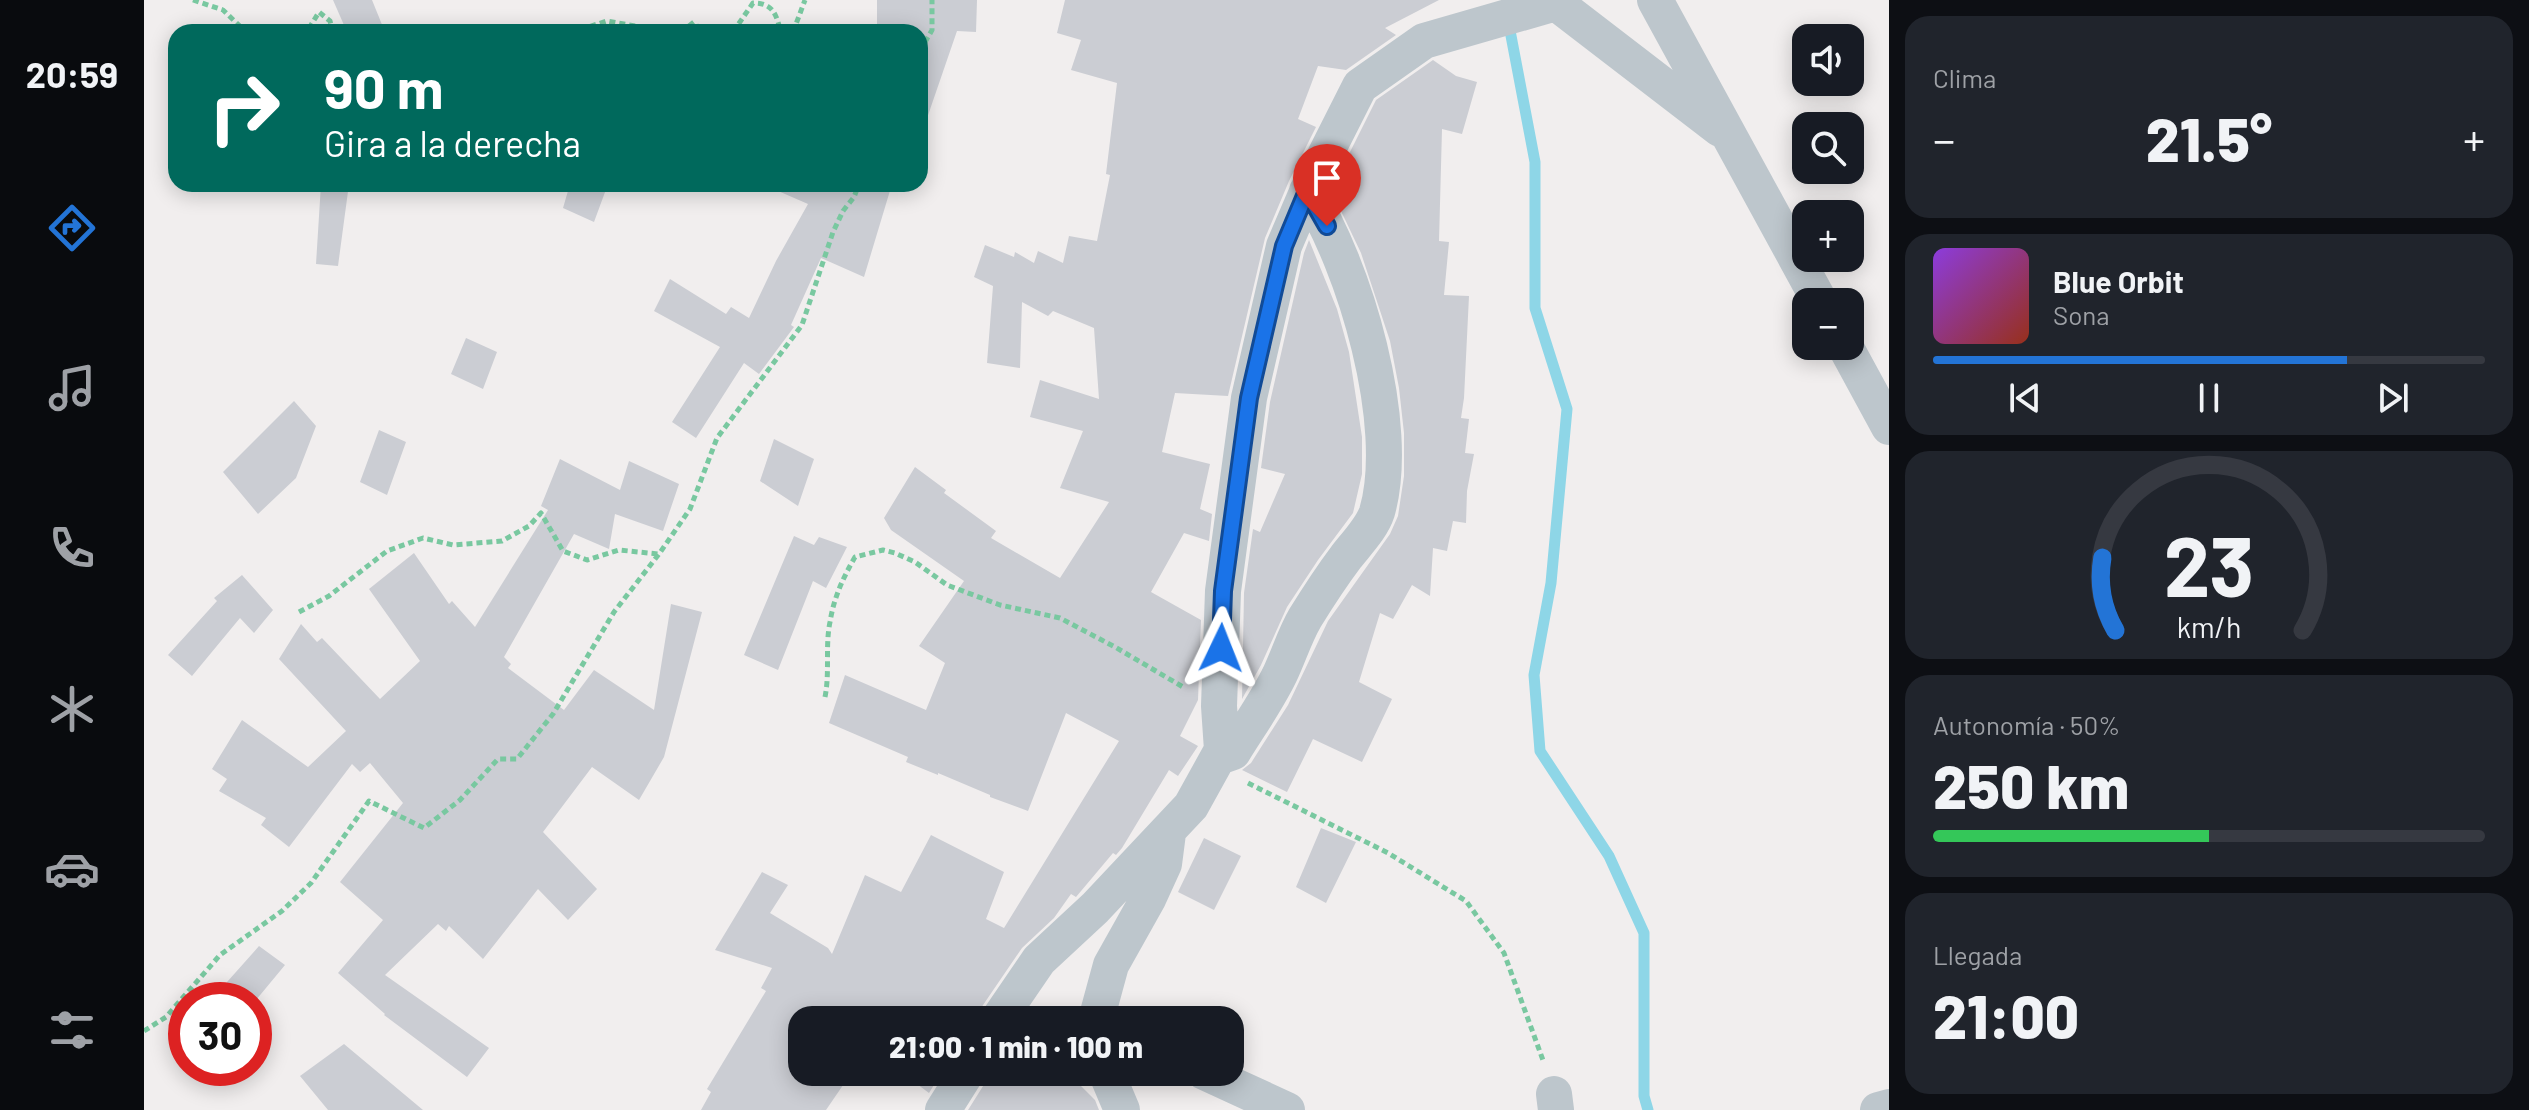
<!DOCTYPE html>
<html lang="es">
<head>
<meta charset="utf-8">
<style>
  body { margin:0; font-family:Barlow,sans-serif; background:#20242c; color:#f1f3f6; height:100vh; display:flex; flex-direction:column; font-size:30px; white-space:nowrap }
  * { box-sizing:border-box; margin:0 }
  p { font-size:26px; color:#9ea1a6 }
  .icon { flex:none; width:44px; height:44px; fill:none; stroke:currentColor; stroke-width:2; stroke-linecap:round; stroke-linejoin:round }
  .map { position:relative; flex:1; overflow:hidden }
  .panel { display:flex; flex-direction:column; gap:16px; padding:16px; background:#0d0f14; width:640px }
  .panel>* { flex:none }
  .banner { position:absolute; left:24px; top:24px; width:760px; height:168px; border-radius:24px; box-shadow:0 4px 20px #0003; background:#00695c; color:#fff; overflow:hidden }
  .fabs { position:absolute; left:1648px; top:24px; display:grid; gap:16px }
  .fabs a { display:grid; place-items:center; width:72px; height:72px; border-radius:16px; background:#171b24; box-shadow:0 4px 20px #0003; font-size:40px }
  .speed { position:absolute; left:24px; top:982px; display:flex; gap:16px; font-size:40px; font-weight:700; text-align:center }
  .speed>* { display:grid; place-content:center; width:104px; height:104px; border-radius:50%; background:#171b24; box-shadow:0 4px 20px #0003; line-height:1 }
  .speed .limit { border:12px solid #d22; background:#fff; color:#111 }
  .pin { position:absolute; display:grid; place-items:center; width:68px; height:68px; color:#fff; margin:-82px -34px; border-radius:50% 50% 50% 0; rotate:-45deg; box-shadow:0 0 8px #0007 }
  .pin .icon { rotate:45deg }
  .me { position:absolute; width:88px; margin:-44px; rotate:2deg; stroke-linejoin:round; filter:drop-shadow(0 0 6px #0008) }
  .turn { display:flex; align-items:center; gap:28px; height:168px; padding:0 24px; font-size:36px }
  .turn .icon { width:104px; height:104px; stroke-width:2.5 }
  .turn b { display:block; font-size:56px; line-height:68px }
  .big { font-size:60px; font-weight:800; line-height:1.1 }
  .panel .widget { flex:1; display:flex; flex-direction:column; justify-content:center; gap:12px; min-width:0; padding:0 28px; border-radius:24px; background:#20242c }
  .panel .dial { align-items:center; gap:0 }
  .dial svg { height:208px; overflow:visible; fill:none; stroke:#363941; stroke-width:7; stroke-linecap:round; text-anchor:middle }
  .dial text { fill:#f1f3f6; stroke:none }
  .song { display:flex; align-items:center; gap:24px }
  .cover { width:96px; height:96px; border-radius:12px; background:linear-gradient(135deg,hsl(270 70% 55%),hsl(10 70% 35%)) }
  .played { height:8px; border-radius:4px; background:linear-gradient(90deg,#2374d6 75%,#363941 75%) }
  .keys { display:flex; justify-content:space-around; direction:ltr }
  .heat { display:flex; justify-content:space-between; align-items:center; font-size:44px; direction:ltr }
  .charge { height:12px; border-radius:6px; background:linear-gradient(90deg,#34c759 50%,#363941 0) }
  .trip { position:absolute; left:644px; top:1006px; width:456px; height:80px; border-radius:24px; background:#171b24; box-shadow:0 4px 20px #0003; font-weight:800; line-height:80px; text-align:center }
  main { display:flex; flex:1; min-height:0 }
  .dock { display:flex; flex-direction:column; width:144px; justify-content:space-around; align-items:center; background:#090b0e; color:#9ea1a6 }
  .dock .icon { width:56px; height:56px }
  .dock .on { color:#2374d6 }
  .dock b { font-size:36px; color:#f1f3f6 }
  .map>svg:first-child { display:block }
  .lines { fill:none; stroke-linecap:round; stroke-linejoin:round }
  .stream { stroke:#8ed6e7; stroke-width:11 }
  .building { fill:#cbcdd3 }
  .path { stroke:#79c8a0; stroke-width:5; stroke-dasharray:6 4; stroke-linecap:butt }
  .minor { stroke:#bdc6cc; stroke-width:36 }
  .route-casing { stroke:#114b97; stroke-width:20 }
  .route { stroke:#1a73e8; stroke-width:14 }
</style>
</head>
<body>
<main>
<nav class="dock">
<b>20:59</b>
<svg class="icon on" aria-label="directions" viewBox="0 0 24 24"><path d="M12 3l9 9-9 9-9-9zM9 14v-3h6M13 9l2 2-2 2"/></svg>
<svg class="icon" aria-label="music" viewBox="0 0 24 24"><path d="M9 18V5l10-2v13"/><circle cx="6" cy="18" r="3"/><circle cx="16" cy="16" r="3"/></svg>
<svg class="icon" aria-label="phone" viewBox="0 0 24 24"><path d="M5 4h4l2 5-3 2q2 4 5 5l2-3 5 2v4C11 20 4 13 5 4z"/></svg>
<svg class="icon" aria-label="climate" viewBox="0 0 24 24"><path d="M12 3v18M4 7l16 10M4 17L20 7"/></svg>
<svg class="icon" aria-label="car" viewBox="0 0 24 24"><path d="M5 17H2v-5l4-1 3-4h7l3 4 3 1v5h-3M9 17h6M6 11h13"/><circle cx="7" cy="17" r="2"/><circle cx="17" cy="17" r="2"/></svg>
<svg class="icon" aria-label="filters" viewBox="0 0 24 24"><path d="M4 7h16M4 17h16"/><circle cx="9" cy="7" r="2"/><circle cx="15" cy="17" r="2"/></svg>
</nav>
<div class="map">
<svg width="1745" height="1110" viewBox="0 0 1745 1110">
  <rect width="100%" height="100%" fill="#f1eeee"/>
  <g class="lines">
    <path class="stream" d="M1364,20L1391,162V308L1423,409L1407,583L1390,675L1396,751L1465,856L1500,933V1096L1504,1110"/>
  </g>
  <path class="building" d="M189,0H228L241,32H203Z
    M733,0H833L832,32L813,31L781,124L776,123V32H733Z
    M921,0H1295L1241,28L1252,35L1202,70L1174,66L1154,119L1172,127L1145,181L1121,238L1084,396L1031,393L1018,452L1066,464L1056,509L1068,514L1065,541L1040,533L1007,592L1057,620L1054,700L1036,736L1054,746L1034,776L1025,770L978,848L972,855L969,853L932,897L927,894L910,918L878,948L837,1008L833,1020H658V1072H708L682,1110H557L567,1092L563,1089L622,991L617,988L628,968L571,950L618,872L644,885L626,913L684,948L688,954L721,875L757,892L787,835L860,872L842,919L860,928L975,741L922,713L884,811L846,797V795L794,773V775L762,762L764,757L685,723L701,675L782,710L801,663L775,646L820,581L747,530L740,518L771,467L802,490L800,493L852,531L847,538L916,578L965,502L916,488L939,431L886,417L896,380L955,399L950,328L909,311L904,316L878,302L876,368L843,363L849,286L830,277L841,245L870,257L871,252L890,263L894,251L919,263L925,236L953,241L966,175L962,174L973,83L927,70L937,40L913,33Z
    M1289,60L1312,76L1333,82L1318,134L1298,129L1295,241L1305,242L1300,295L1325,296L1320,398L1317,418L1325,419L1321,453L1330,454L1323,491L1322,523L1309,521L1303,551L1289,548L1286,596L1268,585L1249,619L1236,613L1215,682L1248,699L1218,762L1169,739L1143,792L1098,770L1107,763L1144,705L1184,621L1246,534L1254,516L1260,476V433L1255,388L1246,341L1217,253L1187,190L1232,100Z
    M177,184H205L194,266L172,264Z
    M426,184H464L450,222L419,208Z
    M618,184H748L720,277L677,258L647,325L650,327L615,374L600,363L552,438L528,422L576,347L510,311L526,279L582,314L587,307L605,318L632,261L664,204Z
    M1165,240L1193,309L1205,352L1218,437V474L1209,513L1174,560L1143,607L1117,665L1098,699L1100,593L1109,529L1116,532L1141,474L1117,468L1126,402L1160,253Z
    M322,338L353,352L339,389L307,374Z
    M150,401L172,426L152,478L114,514L79,472Z
    M235,430L262,442L243,495L216,482Z
    M630,439L670,459L654,506L616,481Z
    M416,459L476,490L485,461L535,484L519,531L471,514L465,549L430,534L360,657L367,664L364,668L420,710L450,670L510,710L527,604L558,612L520,757L495,800L448,767L399,832L453,889L424,920L394,889L339,959L305,926L302,931L294,924L241,975L345,1048L323,1077L240,1015L241,1014L194,973L239,920L196,882L259,803L226,763L216,772L208,764L145,847L117,825L122,818L75,791L83,779L68,769L98,720L164,767L202,731L135,659L157,624L173,642L178,638L236,699L276,661L225,589L270,553L305,604L308,601L331,627L404,510L397,506Z
    M650,536L670,545L675,537L703,547L682,588L669,581L634,670L600,655Z
    M98,575L129,610L110,633L96,618L48,676L24,655L73,601L70,598Z
    M1177,828L1212,842L1182,903L1152,887Z
    M1060,838L1097,856L1070,910L1034,892Z
    M115,946L141,965L112,1000H67Z
    M200,1044L279,1110H184L156,1076Z
    M757,1072H798L785,1093Z
    M844,1072H923L951,1100L955,1110H824L841,1083Z"/>
  <g class="lines">
    <path class="path" d="M49,0L79,10L102,32
      M156,32L164,30L175,12L186,21L189,32
      M439,32L441,28L463,21L526,32
      M537,32L550,22L557,32
      M589,32L609,3C630,3 632,15 637,32
      M649,32L661,0
      M776,51L788,30V0
      M155,612L185,596L243,551L279,538L309,545L358,541L385,526L397,513L419,551L443,560L475,550L514,554
      M681,697C686,672 681,646 686,622C690,597 699,578 711,557L739,550L751,553L771,562L803,585L856,605L916,618L971,647L1039,687
      M1104,783L1244,853L1322,901L1360,953L1400,1063
      M0,1031L22,1017L76,955L138,911L167,883L225,801L280,828L316,800L354,759H373L409,714L470,612L515,554L546,509L573,438L658,325L689,232L699,211L710,197L715,184"/>
    <path class="minor" d="M1511,0L1676,302
      M1412,3L1576,129
      M1701,346L1745,427
      M1075,757L1089,752C1105,726 1123,701 1136,674C1145,655 1151,635 1161,618C1174,597 1187,577 1202,557C1212,544 1228,528 1233,512C1258,425 1211,266 1163,191
      M854,1020L895,960L951,908L1047,806L1078,750L1075,706L1079,591L1105,398L1140,246L1166,185L1216,86L1280,41L1412,3L1413,0
      M952,1020L967,965L1004,899L1020,864L1024,833
      M962,1072L978,1110
      M1060,1072L1143,1110
      M1410,1094L1412,1110
      M799,1110L823,1072
      M1734,1110L1745,1107"/>
  </g>
  <g class="lines">
    <g class="route-casing">
      <path id="route" d="M1077,648L1079,591L1105,398L1140,246L1163,191L1183,226"/>
    </g>
    <use href="#route" class="route"/>
  </g>
</svg>
<div class="fabs">
<a><svg class="icon" aria-label="sound" viewBox="0 0 24 24"><path d="M4 9h4l5-4v14l-5-4H4zM17 9q2 3 0 6"/></svg></a>
<a><svg class="icon" aria-label="search" viewBox="0 0 24 24"><circle cx="10" cy="10" r="6"/><path d="M15 15l6 6"/></svg></a>
<a>+</a>
<a>−</a>
</div>
<div class="speed"><div class="limit">30</div></div>
<div class="pin" style="left:1183px;top:226px;background:#d93025"><svg class="icon" aria-label="arrive" viewBox="0 0 24 24"><path d="M6 21V4h12l-3 4 3 4H6"/></svg></div>
<svg class="me" style="left:1077px;top:648px" viewBox="-20 -20 40 40"><path d="M0-17L14 15 0 8-14 15z" fill="#1a73e8" stroke="#fff" stroke-width="4"/></svg>
<div class="trip">21:00 · 1 min · 100 m</div>
<div class="banner">
<div class="turn"><svg class="icon" aria-label="right" viewBox="0 0 24 24"><path d="M7 20v-9h11M14 6l5 5-5 5"/></svg><div><b>90 m</b>Gira a la derecha</div></div>
</div>
</div>
<section class="panel">
<div class="widget"><p>Clima</p>
<div class="heat"><a>−</a><b class="big">21.5°</b><a>+</a></div>
</div>
<div class="widget">
<div class="song"><i class="cover"></i><div><b>Blue Orbit</b><p>Sona</p></div></div>
<div class="played"></div>
<div class="keys"><svg class="icon" aria-label="previous" viewBox="0 0 24 24"><path d="M18 5L8 12l10 7zM5 5v14"/></svg><svg class="icon" aria-label="pause" viewBox="0 0 24 24"><path d="M8 5v14M16 5v14"/></svg><svg class="icon" aria-label="next" viewBox="0 0 24 24"><path d="M6 5l10 7-10 7zM19 5v14"/></svg></div>
</div>
<div class="widget dial"><svg viewBox="0 0 100 80">
<path d="M14 69A42 42 0 1 1 86 69"/>
<path d="M14 69A42 42 0 0 1 9 41" stroke="#2374d6"/>
<text x="50" y="56" font-size="32" font-weight="700">23</text>
<text x="50" y="72" font-size="11">km/h</text>
</svg></div>
<div class="widget"><p>Autonomía · 50%</p><b class="big">250 km</b><div class="charge"></div></div>
<div class="widget"><p>Llegada</p><b class="big">21:00</b></div>
</section>
</main>
</body>
</html>
